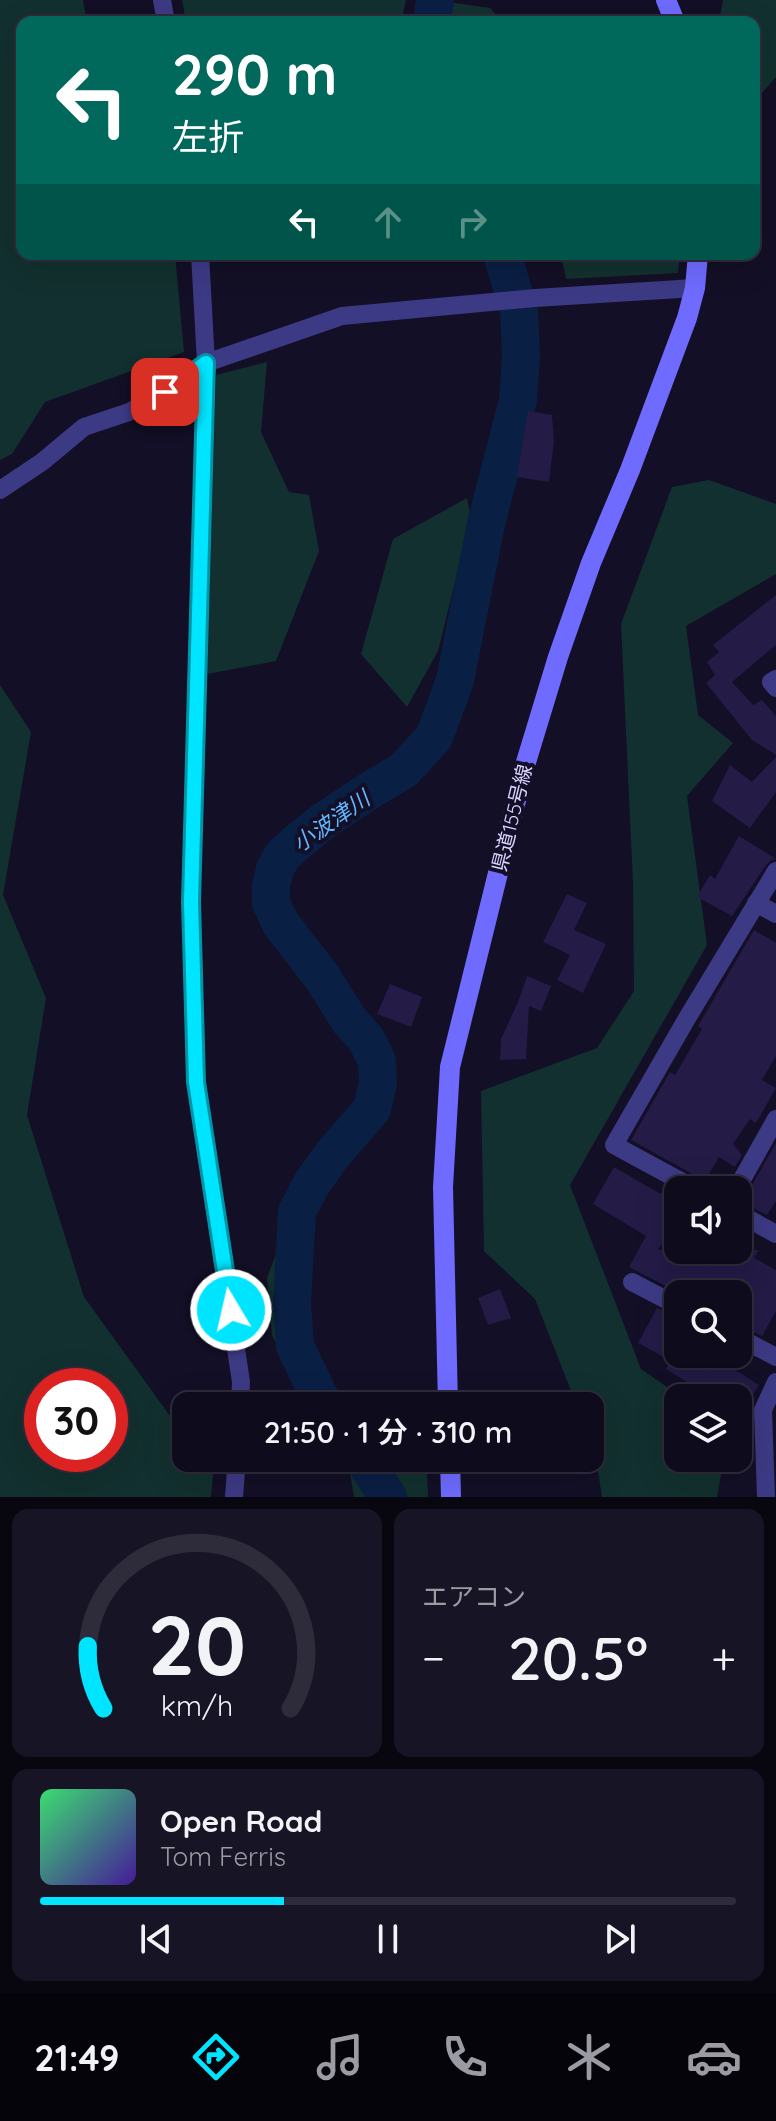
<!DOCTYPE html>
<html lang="ja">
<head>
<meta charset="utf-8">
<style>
  body { margin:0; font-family:Quicksand,"Noto Sans JP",sans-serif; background:#171425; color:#f1f3f6; height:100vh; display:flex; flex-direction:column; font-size:30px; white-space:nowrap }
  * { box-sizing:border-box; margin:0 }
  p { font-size:26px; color:#9b9ba3 }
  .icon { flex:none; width:44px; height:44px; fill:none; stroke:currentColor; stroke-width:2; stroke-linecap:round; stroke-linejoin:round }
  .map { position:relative; height:1497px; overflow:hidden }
  .side { display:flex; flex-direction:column; gap:12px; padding:12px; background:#08060f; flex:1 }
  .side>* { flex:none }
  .banner { position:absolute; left:16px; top:16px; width:744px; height:244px; border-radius:16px; box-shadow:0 8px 32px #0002,0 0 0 2px #2e2b3b; background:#00695c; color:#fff; overflow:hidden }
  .controls { position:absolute; left:664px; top:1176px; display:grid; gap:16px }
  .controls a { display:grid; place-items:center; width:88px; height:88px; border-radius:16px; background:#0e0b1c; box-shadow:0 8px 32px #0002,0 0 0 2px #2e2b3b; font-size:40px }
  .speed { position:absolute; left:24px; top:1368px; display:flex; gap:16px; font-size:40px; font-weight:700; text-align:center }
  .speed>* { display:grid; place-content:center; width:104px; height:104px; border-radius:50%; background:#0e0b1c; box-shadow:0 8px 32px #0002,0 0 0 2px #2e2b3b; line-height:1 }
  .speed .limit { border:12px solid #d22; background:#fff; color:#111 }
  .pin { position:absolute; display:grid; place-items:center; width:68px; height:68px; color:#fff; margin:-34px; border-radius:16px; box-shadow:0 4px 12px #0006 }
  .me { position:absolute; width:88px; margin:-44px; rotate:351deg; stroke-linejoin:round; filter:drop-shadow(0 0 6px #0008) }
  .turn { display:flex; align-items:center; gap:28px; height:168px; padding:0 24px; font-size:36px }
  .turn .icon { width:104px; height:104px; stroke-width:2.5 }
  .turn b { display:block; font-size:56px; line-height:68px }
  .lanes { display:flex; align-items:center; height:76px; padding:0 24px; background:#0003; justify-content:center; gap:40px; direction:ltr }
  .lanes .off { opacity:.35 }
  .big { font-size:60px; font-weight:600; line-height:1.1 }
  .side .widget { flex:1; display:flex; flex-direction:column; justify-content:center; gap:12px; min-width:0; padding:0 28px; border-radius:16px; background:#171425 }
  .side .dial { align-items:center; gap:0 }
  .dial svg { height:208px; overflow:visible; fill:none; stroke:#2e2b3b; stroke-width:7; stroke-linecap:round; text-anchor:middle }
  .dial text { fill:#f1f3f6; stroke:none }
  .song { display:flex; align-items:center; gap:24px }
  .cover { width:96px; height:96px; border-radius:12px; background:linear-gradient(135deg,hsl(140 70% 55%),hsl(260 70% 35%)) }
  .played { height:8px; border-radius:4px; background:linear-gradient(90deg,#00e5ff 35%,#2e2b3b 35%) }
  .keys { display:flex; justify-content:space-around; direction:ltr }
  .heat { display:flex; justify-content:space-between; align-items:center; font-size:44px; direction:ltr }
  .side .tiles { flex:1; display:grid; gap:12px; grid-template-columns:1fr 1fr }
  .widget:last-child { grid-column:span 2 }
  .trip { position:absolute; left:172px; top:1392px; width:432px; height:80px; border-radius:16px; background:#0e0b1c; box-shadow:0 8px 32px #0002,0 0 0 2px #2e2b3b; font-weight:600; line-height:80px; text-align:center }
  .dock { display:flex; height:128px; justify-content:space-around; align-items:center; background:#06040b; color:#9b9ba3 }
  .dock .icon { width:56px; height:56px }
  .dock .active { color:#00e5ff }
  .dock b { font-size:36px; color:#f1f3f6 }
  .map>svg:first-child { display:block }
  .green { fill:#12302f; fill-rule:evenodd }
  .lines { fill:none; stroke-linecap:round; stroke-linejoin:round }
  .river { stroke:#0a1f44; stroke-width:38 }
  .building { fill:#241b47 }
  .street { stroke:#3d3a85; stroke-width:18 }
  .secondary { stroke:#6f6bff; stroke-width:20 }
  .route-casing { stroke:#0095a6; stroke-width:20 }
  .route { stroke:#00e5ff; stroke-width:14 }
  .labels { text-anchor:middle; stroke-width:8; stroke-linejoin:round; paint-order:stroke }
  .street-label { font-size:20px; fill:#d9d4ff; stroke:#130f26 }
  .water-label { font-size:22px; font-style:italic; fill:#62b6ff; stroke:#130f26 }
</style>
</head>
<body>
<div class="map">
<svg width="776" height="1497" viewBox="0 0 776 1497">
  <rect width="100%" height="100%" fill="#130f26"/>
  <path class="green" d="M0,0H83L87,22H22V254H175L184,352L45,402L12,454L0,460Z
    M182,0H406L401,22H186Z
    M723,0H776V77L754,102V22H719Z
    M448,2L490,8L503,22H439Z
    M561,254H680L678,273L566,279Z
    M267,362L261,432L289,492L309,495L319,551L276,661L207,674L216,375Z
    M709,480L776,504V574L686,626L698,715L733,743L687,796L707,945L570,1185L641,1369L683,1398H678V1458H724L717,1497H602L594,1447L590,1438V1406H577L535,1299L484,1251L481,1091L597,1048L634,991L633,883L621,624L672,487Z
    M467,498L471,518L438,651L407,707L361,654L393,539Z
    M0,685L31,732L3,895L46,998L27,1115L84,1297L186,1438V1458H201L213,1475L211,1497H0ZM42,1386H110V1454H42Z
    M288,1223L315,1232L303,1306L309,1352L344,1406H308L301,1396L272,1335L267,1278Z
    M343,1458H378L386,1470L427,1474L428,1497H354L349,1467Z"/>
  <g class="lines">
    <path class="river" d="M432,22L435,0
      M326,1406L319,1396L295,1346L292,1302L297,1212L312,1183L333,1154L372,1109L378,1083L377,1061L366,1039L349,1020L322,977L281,924L271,903V886L275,869L282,856L295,844L322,822L372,789L404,770L434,737L445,708L455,680L486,524L518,400L521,357L519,311L502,254
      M363,1458L388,1497"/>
  </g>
  <path class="building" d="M528,411L552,415L554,441L549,482L517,477Z
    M776,595V645L732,682L753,705L762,700L776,716V755L752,740L706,683L715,675L707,662L719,652L713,645Z
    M776,757V792L750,828L712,801L730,765L752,782Z
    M739,836L776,859L771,860L766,865L732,916L697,897L710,875L715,879Z
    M567,894L587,903L574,930L606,944L583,993L557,980L570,955L543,942Z
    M754,930L776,943V1056L762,1080L776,1088L756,1123L750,1119L733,1144L742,1155L735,1167L719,1157L705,1181L631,1140L670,1072L675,1075L702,1029L698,1026Z
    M527,976L551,986L541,1011L529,1006L526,1059L500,1060L501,1039L518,1002Z
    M390,984L422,997L411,1027L377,1014Z
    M776,1143V1201L767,1215L744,1203V1199Z
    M614,1167L661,1194L666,1187L678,1193V1218L658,1250H759L754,1258L776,1270V1311L762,1336L738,1325V1294H681L629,1267L646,1236L593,1204Z
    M500,1289L511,1318L488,1325L478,1298Z
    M657,1308L678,1318V1354H717L734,1364L732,1368L759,1385L738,1418V1398H708L691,1387L692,1385L666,1369L671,1361L638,1343Z"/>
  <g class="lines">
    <path class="street" d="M162,0L166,22
      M200,254L206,363L191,902L196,1082L241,1382L240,1406
      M0,490L42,462L84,427L129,412L165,392L206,363L342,316L535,298L695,288
      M776,679L771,682L776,688
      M756,903L776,914
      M697,1190L614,1145L686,1020L776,871
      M736,1190L776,1119
      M738,1213L776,1234
      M632,1282L678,1306
      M738,1337L776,1357
      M234,1497L237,1458
      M766,1497L763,1410L776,1382"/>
    <path class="secondary" d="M666,0L675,22
      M448,1406L443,1187L450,1067L523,772L558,657L591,563L630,470L687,318L695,288L698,254
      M450,1458L451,1497"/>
  </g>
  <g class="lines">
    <g class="route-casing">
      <path id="route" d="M165,392L206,363L191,902L196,1082L231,1310"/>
    </g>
    <use href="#route" class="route"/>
  </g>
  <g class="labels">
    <g class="street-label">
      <text transform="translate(512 818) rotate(-76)" y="7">県道155号線</text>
    </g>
    <g class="water-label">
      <text transform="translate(331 821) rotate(-35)" y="8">小波津川</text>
    </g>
  </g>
</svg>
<div class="controls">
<a><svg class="icon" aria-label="sound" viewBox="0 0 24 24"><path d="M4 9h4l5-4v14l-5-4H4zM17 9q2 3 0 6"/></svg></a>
<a><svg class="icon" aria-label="search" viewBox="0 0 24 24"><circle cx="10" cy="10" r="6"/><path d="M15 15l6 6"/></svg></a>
<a><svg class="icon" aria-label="layers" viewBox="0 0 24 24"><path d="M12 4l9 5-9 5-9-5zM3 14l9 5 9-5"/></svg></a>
</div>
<div class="speed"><div class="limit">30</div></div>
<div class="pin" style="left:165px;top:392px;background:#d93025"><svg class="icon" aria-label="arrive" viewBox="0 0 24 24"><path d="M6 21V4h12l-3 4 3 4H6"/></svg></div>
<svg class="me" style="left:231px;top:1310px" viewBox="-20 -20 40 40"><circle r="17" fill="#00e5ff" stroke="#fff" stroke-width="3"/><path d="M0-11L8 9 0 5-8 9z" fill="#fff"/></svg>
<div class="trip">21:50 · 1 分 · 310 m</div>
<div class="banner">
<div class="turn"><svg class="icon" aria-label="left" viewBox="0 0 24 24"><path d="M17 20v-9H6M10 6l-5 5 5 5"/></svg><div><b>290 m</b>左折</div></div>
<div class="lanes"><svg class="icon" aria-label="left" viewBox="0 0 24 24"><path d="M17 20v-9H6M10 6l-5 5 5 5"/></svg><svg class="icon off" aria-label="ahead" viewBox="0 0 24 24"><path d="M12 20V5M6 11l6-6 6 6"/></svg><svg class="icon off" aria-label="right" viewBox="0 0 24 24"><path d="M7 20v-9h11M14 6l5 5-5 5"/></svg></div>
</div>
</div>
<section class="side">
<div class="tiles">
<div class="widget dial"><svg viewBox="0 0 100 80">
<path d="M14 69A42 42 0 1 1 86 69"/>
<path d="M14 69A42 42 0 0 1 8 45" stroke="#00e5ff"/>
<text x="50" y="56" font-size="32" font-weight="700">20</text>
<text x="50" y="72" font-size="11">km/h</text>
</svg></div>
<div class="widget"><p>エアコン</p>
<div class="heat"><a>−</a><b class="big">20.5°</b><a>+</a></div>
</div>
<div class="widget">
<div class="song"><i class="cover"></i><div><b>Open Road</b><p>Tom Ferris</p></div></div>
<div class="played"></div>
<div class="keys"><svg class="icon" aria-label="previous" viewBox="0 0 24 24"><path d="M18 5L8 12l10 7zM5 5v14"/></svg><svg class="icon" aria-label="pause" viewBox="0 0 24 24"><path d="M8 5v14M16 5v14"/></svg><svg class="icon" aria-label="next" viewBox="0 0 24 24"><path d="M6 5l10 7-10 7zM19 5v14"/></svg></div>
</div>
</div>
</section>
<nav class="dock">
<b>21:49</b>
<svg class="icon active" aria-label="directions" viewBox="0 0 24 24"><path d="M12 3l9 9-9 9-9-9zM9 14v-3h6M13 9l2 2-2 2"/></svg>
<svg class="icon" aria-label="music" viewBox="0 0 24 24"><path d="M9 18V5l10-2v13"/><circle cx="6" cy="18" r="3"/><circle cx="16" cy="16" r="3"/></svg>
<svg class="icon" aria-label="phone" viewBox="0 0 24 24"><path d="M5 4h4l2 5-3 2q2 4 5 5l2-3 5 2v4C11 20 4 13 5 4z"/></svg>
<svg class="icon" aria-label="climate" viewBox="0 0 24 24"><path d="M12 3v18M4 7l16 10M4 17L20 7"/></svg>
<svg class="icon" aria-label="car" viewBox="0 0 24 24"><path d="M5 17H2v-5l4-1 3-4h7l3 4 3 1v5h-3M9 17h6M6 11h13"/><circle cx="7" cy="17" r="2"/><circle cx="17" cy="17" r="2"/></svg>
</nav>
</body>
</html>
